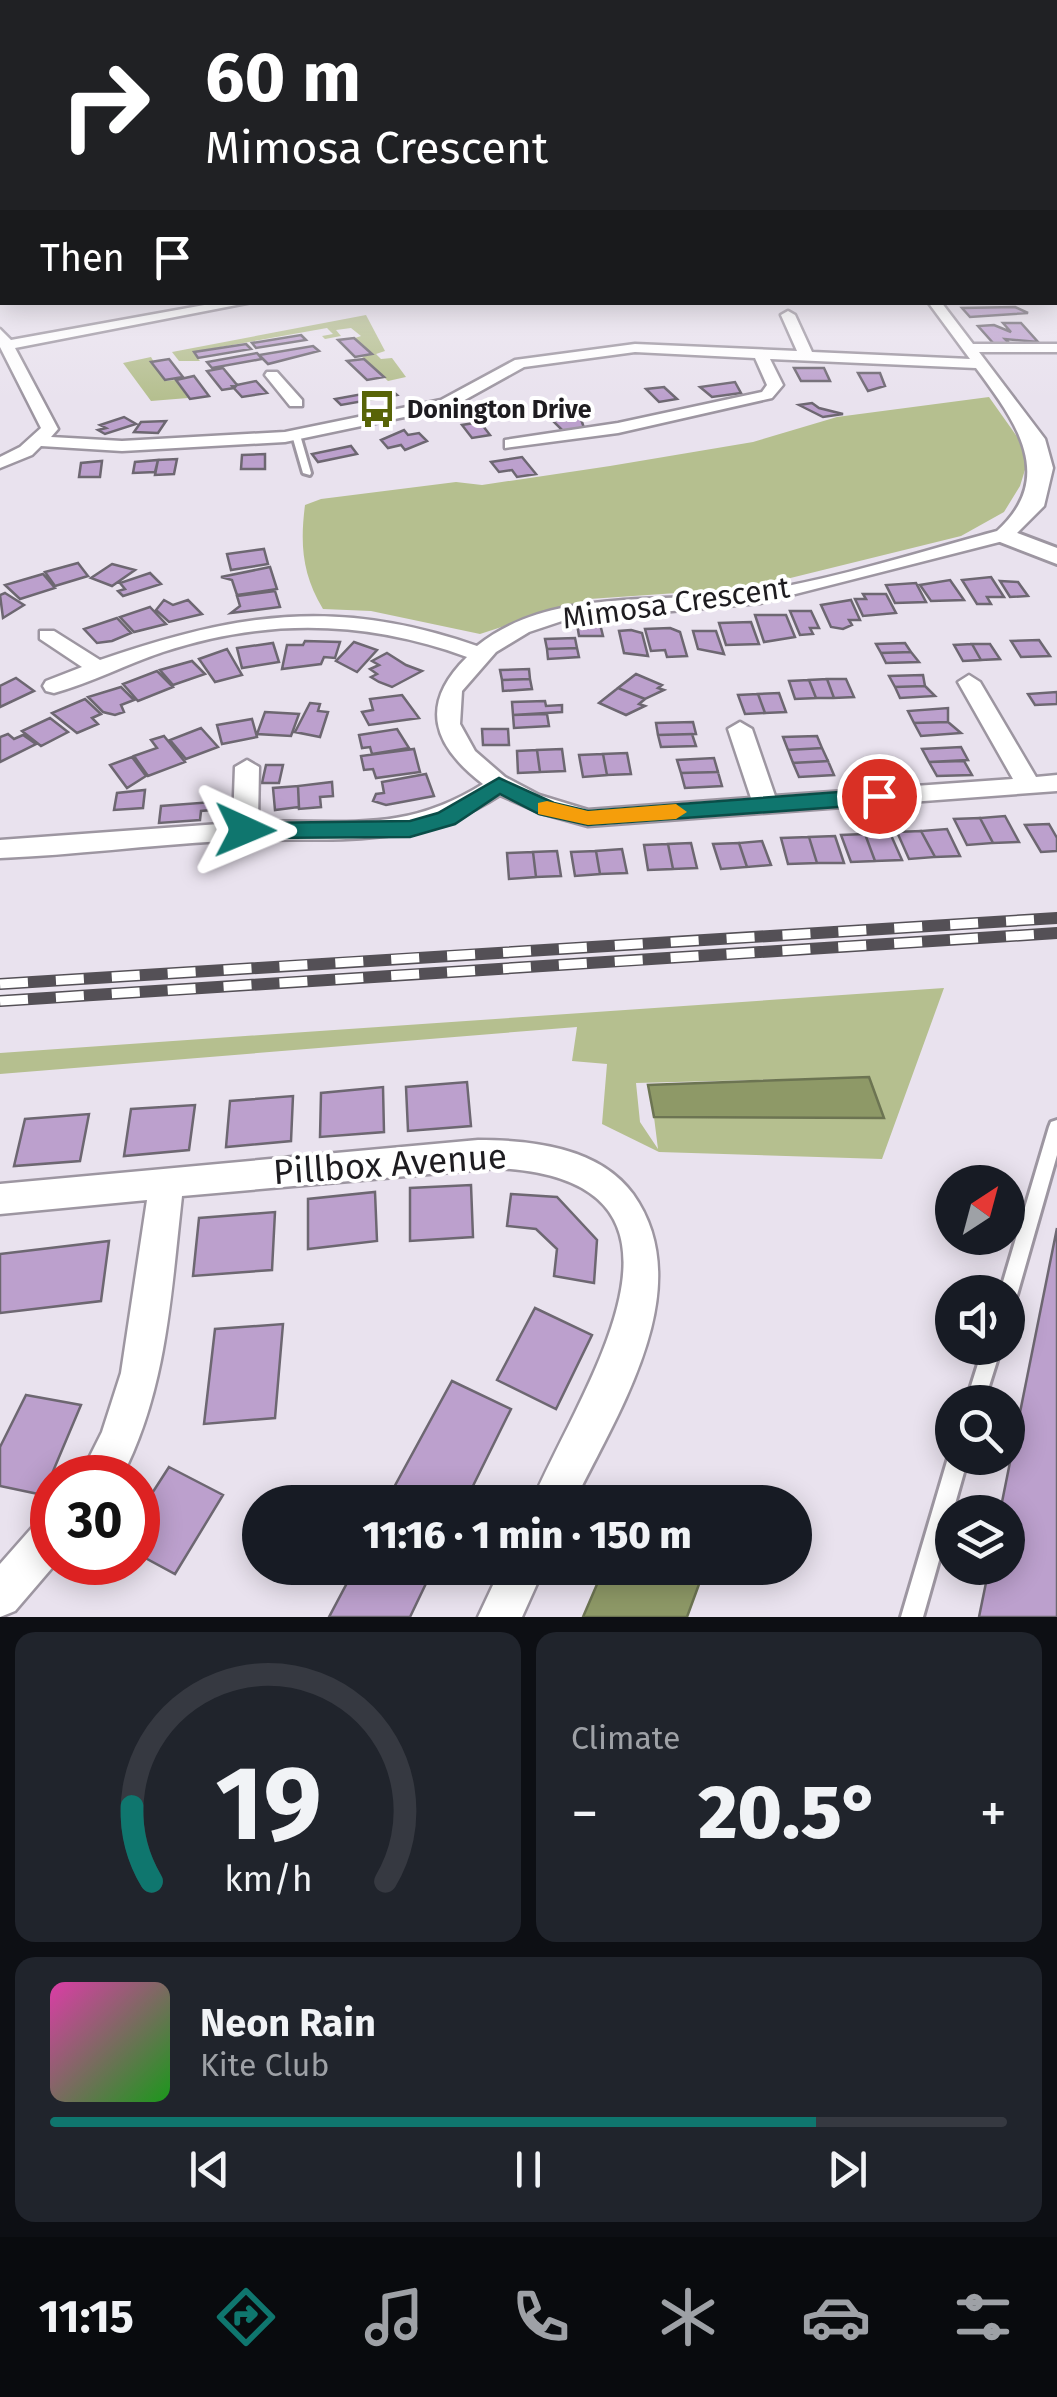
<!DOCTYPE html>
<html lang="en">
<head>
<meta charset="utf-8">
<style>
  body { margin:0; font-family:"Fira Sans",sans-serif; background:#20242c; color:#f1f3f6; height:100vh; display:flex; flex-direction:column; font-size:38px; white-space:nowrap }
  * { box-sizing:border-box; margin:0 }
  p { font-size:32px; color:#9ea1a6 }
  .icon { flex:none; width:55px; height:55px; fill:none; stroke:currentColor; stroke-width:2; stroke-linecap:round; stroke-linejoin:round }
  .map { position:relative; height:1617px; overflow:hidden }
  .sheet { display:flex; flex-direction:column; gap:15px; padding:15px; background:#0d0f14; flex:1 }
  .sheet>* { flex:none }
  .guide { position:absolute; left:0px; top:0px; width:1058px; height:305px; box-shadow:0 5px 25px #0003; background:#202124; color:#fff; overflow:hidden }
  .needle { width:65px; rotate:36deg }
  .buttons { position:absolute; left:935px; top:1165px; display:grid; gap:20px }
  .buttons a { display:grid; place-items:center; width:90px; height:90px; border-radius:50%; background:#171b24; box-shadow:0 5px 25px #0003; font-size:50px }
  .speed { position:absolute; left:30px; top:1455px; display:flex; gap:20px; font-size:50px; font-weight:700; text-align:center }
  .speed>* { display:grid; place-content:center; width:130px; height:130px; border-radius:50%; background:#171b24; box-shadow:0 5px 25px #0003; line-height:1 }
  .speed .limit { border:15px solid #d22; background:#fff; color:#111 }
  .pin { position:absolute; display:grid; place-items:center; width:85px; height:85px; color:#fff; margin:-42px; border:5px solid #fff; border-radius:50%; box-shadow:0 2px 10px #0007 }
  .me { position:absolute; width:110px; margin:-55px; rotate:91deg; stroke-linejoin:round; filter:drop-shadow(0 0 8px #0008) }
  .turn { display:flex; align-items:center; gap:35px; height:210px; padding:0 40px; font-size:45px }
  .turn .icon { width:130px; height:130px; stroke-width:2.5 }
  .turn b { display:block; font-size:70px; line-height:85px }
  .then { display:flex; align-items:center; height:95px; padding:0 40px; background:#0003; gap:20px; font-size:38px }
  .big { font-size:75px; font-weight:800; line-height:1.1 }
  .sheet .card { flex:1; display:flex; flex-direction:column; justify-content:center; gap:15px; min-width:0; padding:0 35px; border-radius:20px; background:#20242c }
  .sheet .dial { align-items:center; gap:0 }
  .dial svg { height:260px; overflow:visible; fill:none; stroke:#363941; stroke-width:7; stroke-linecap:round; text-anchor:middle }
  .dial text { fill:#f1f3f6; stroke:none }
  .song { display:flex; align-items:center; gap:30px }
  .cover { width:120px; height:120px; border-radius:15px; background:linear-gradient(135deg,hsl(320 70% 55%),hsl(120 70% 35%)) }
  .played { height:10px; border-radius:5px; background:linear-gradient(90deg,#0f766e 80%,#363941 80%) }
  .keys { display:flex; justify-content:space-around; direction:ltr }
  .heat { display:flex; justify-content:space-between; align-items:center; font-size:55px; direction:ltr }
  .sheet .tiles { flex:1; display:grid; gap:15px; grid-template-columns:1fr 1fr }
  .card:last-child { grid-column:span 2 }
  .trip { position:absolute; left:242px; top:1485px; width:570px; height:100px; border-radius:50px; background:#171b24; box-shadow:0 5px 25px #0003; font-weight:800; line-height:100px; text-align:center }
  .menu { display:flex; height:160px; justify-content:space-around; align-items:center; background:#090b0e; color:#9ea1a6 }
  .menu .icon { width:70px; height:70px }
  .menu .on { color:#0f766e }
  .menu b { font-size:45px; color:#f1f3f6 }
  .map>svg:first-child { display:block }
  .green { fill:#b5bf8f; fill-rule:evenodd }
  .water { fill:#8e9967; stroke:#6c7452; stroke-width:2.5 }
  .building { fill:#bca0cd; stroke:#6d6771; stroke-width:2.5 }
  .lines { fill:none; stroke-linecap:round; stroke-linejoin:round }
  .service-casing { stroke:#9d96a1; stroke-width:6 }
  .minor-casing { stroke:#9d96a1; stroke-width:5 }
  .tertiary-casing { stroke:#9d96a1; stroke-width:6 }
  .service { fill:#fff; fill-rule:evenodd }
  .minor { fill:#fff; fill-rule:evenodd }
  .tertiary { fill:#fff; fill-rule:evenodd }
  .rail-casing { stroke:#545056; stroke-width:12 }
  .rail { stroke:#fff; stroke-width:9; stroke-dasharray:28; stroke-linecap:butt }
  .route { fill:#0f766e; stroke:#0a4d48; stroke-width:2.5 }
  .slow { fill:#f59e0b }
  .labels { text-anchor:middle; stroke-width:8; stroke-linejoin:round; paint-order:stroke }
  .far-poi-label { font-size:25px; font-weight:bold; fill:#1e1c20; stroke:#fff; text-anchor:start }
  .street-label { font-size:30px; fill:#1e1c20; stroke:#fff }
  .near-street-label { font-size:35px; fill:#1e1c20; stroke:#fff }
</style>
</head>
<body>
<div class="map">
<svg width="1057" height="1617" viewBox="0 0 1057 1617">
  <rect width="100%" height="100%" fill="#e9e2ee"/>
  <path class="green" d="M366,315L385,351L376,354L381,359L392,358L406,377L388,381L362,357L372,354L355,338L361,336L351,328L336,330L341,336L325,339L322,336L333,334L327,328L193,352L200,361H179L172,352Z
    M151,357L165,381L175,380L188,398L151,401L123,363Z
    M989,397L1023,445L1028,460L1020,486L1004,512L961,536L750,588L589,599L480,634L371,611L323,609C302,574 300,544 305,505L321,499L456,482L482,485L610,466L753,442L837,417Z
    M944,988L882,1159L659,1152L602,1124L607,1064L572,1061L577,1027L0,1074V1053ZM868,1077L883,1118L654,1117L658,1149L640,1122L636,1083Z"/>
  <path class="water" d="M869,1077L884,1118L654,1117L648,1085Z
    M604,1568H705L687,1617H583Z"/>
  <path class="building" d="M1015,307L1028,313L970,317L962,308Z
    M1003,323H1021L1038,342L1005,339L1010,344H994L978,326L994,325L1011,332Z
    M301,335L306,340L256,348L252,343Z
    M354,338L372,354L355,357L338,340Z
    M246,344L251,349L198,358L194,352Z
    M313,346L319,351L268,364L259,355Z
    M257,353L262,359L212,368L207,362Z
    M169,359L183,377L165,380L151,362Z
    M364,359L384,377L367,380L347,361Z
    M223,368L237,385L234,388L222,390L207,371Z
    M794,368H824L830,381H801Z
    M858,373H880L885,386L868,391Z
    M194,376L209,396L190,399L176,380Z
    M256,381L267,393L242,397L232,386Z
    M735,382L741,393L712,397L700,387Z
    M664,387L665,388L677,399L659,402L646,389Z
    M390,389L397,395L341,405L335,399Z
    M812,403L819,408L843,414L823,417L799,405Z
    M580,416L584,428L563,431L551,419Z
    M124,417L136,424L105,434L98,430L106,428L100,425Z
    M166,421L158,433L134,432L141,422Z
    M480,422L490,435L472,438L462,425Z
    M404,430L408,435L419,433L427,441L405,450L401,445L388,448L381,440Z
    M351,446L357,454L318,462L312,454Z
    M265,454V469H241L242,455Z
    M522,457L536,474L517,477L512,470L499,472L491,462Z
    M177,459L174,474L155,475L158,460Z
    M158,460L155,472L133,473L135,462Z
    M102,461L100,477H79L81,463Z
    M264,549L268,564L231,570L227,554Z
    M78,563L88,576L55,586L45,572Z
    M112,564L135,570L112,586L91,578Z
    M270,567L277,589L237,595L232,580L221,577Z
    M150,573L161,584L123,596L118,591L125,589L120,583Z
    M43,574L55,588L20,599L5,585Z
    M991,577L1004,597H987L991,604H977L962,580Z
    M950,580L964,600L931,601L920,585Z
    M1000,581L1018,582L1028,596L1010,597Z
    M916,583L926,602L895,603L886,585Z
    M275,591L280,607L231,613L240,606L237,596Z
    M5,593L24,605L3,618L0,595Z
    M863,594H886L896,613L863,616L855,599H866Z
    M164,600L173,605L188,600L202,614L169,622L156,610Z
    M851,600L860,620H849L852,625L843,629L831,627L821,605Z
    M150,607L166,624L134,632L120,617Z
    M790,611H811L819,628H810L813,634L800,635Z
    M755,615H786L795,637L764,642Z
    M117,618L131,633L112,641L97,643L84,629Z
    M751,622L759,644L726,645L719,623Z
    M577,624H600L603,636H579Z
    M670,628L680,632L687,656L667,657L665,650L651,651L645,629Z
    M631,630L642,633L648,656L624,653L619,631Z
    M693,631H716L724,654L698,649Z
    M575,638L577,648L547,649L545,639Z
    M1039,640L1050,656L1021,657L1011,641Z
    M305,641L340,642L335,658L324,657L321,664L282,669L287,645H303Z
    M354,642L377,650L357,672L336,661Z
    M273,643L279,662L242,668L237,648Z
    M905,643L911,652L881,653L876,644Z
    M972,644L981,660L963,661L954,645Z
    M972,644H990L1000,659L981,660Z
    M577,648L579,657L548,659L547,649Z
    M227,649L242,675L215,682L199,659Z
    M911,652L919,662L886,663L881,653Z
    M387,653L406,665L422,671L392,687L379,682L371,677L377,674L370,669L379,665L372,661Z
    M192,661L205,674L173,685L160,670Z
    M529,669L530,679L502,680L500,670Z
    M157,671L173,687L138,701L123,684Z
    M636,674L662,685L658,688L664,690L645,699L618,688Z
    M923,675L925,686L895,687L889,676Z
    M16,678L34,691L0,707V686Z
    M530,679L532,689L503,691L502,680Z
    M827,679H846L854,697L834,698Z
    M827,679L834,698H816L809,680Z
    M809,680L816,698L795,699L789,681Z
    M925,686L935,696L900,698L895,687Z
    M121,687L134,700L121,705L124,712L115,715L103,712L88,697Z
    M618,688L645,699L639,704L645,706L626,715L599,703Z
    M1057,692V704L1035,705L1028,694Z
    M779,693L786,712L765,713L758,694Z
    M758,694L765,713L745,714L738,695Z
    M402,695L419,718L369,725L362,712L373,710L370,699Z
    M85,699L101,714L92,718L98,724L77,733L52,713Z
    M545,701L546,706L562,705V712L513,715L512,702Z
    M310,703L320,704L318,711L328,712L320,737L295,732Z
    M948,708V722L914,723L908,711Z
    M265,712L299,714L291,736L257,734Z
    M547,714L549,726L514,728L513,715Z
    M50,718L68,732L41,746L22,731Z
    M252,719L257,737L222,744L217,725Z
    M693,722L696,734L658,735L656,723Z
    M948,722L961,733L921,736L914,723Z
    M201,728L218,747L186,759L170,740Z
    M397,729L409,748L372,754L370,747L362,748L359,735Z
    M482,729H508L509,745H483Z
    M8,734L14,739L23,735L36,744L0,762V737Z
    M692,734L696,746L661,747L658,735Z
    M164,736L185,762L148,776L134,756L157,748L151,740Z
    M817,736L822,748L788,750L783,737Z
    M961,747L968,760L929,762L922,749Z
    M822,748L828,761L793,763L788,750Z
    M414,749L420,772L376,778L373,769L364,770L361,756Z
    M562,749L565,771L540,772L537,750Z
    M537,750L540,772L518,773L517,751Z
    M627,753L631,774L607,775L603,754Z
    M603,754L607,775L583,777L579,755Z
    M132,757L146,776L127,788L110,765Z
    M714,758L718,772L681,773L677,760Z
    M828,761L834,775L799,777L793,763Z
    M964,761L972,775L937,776L929,762Z
    M266,765H283L279,783H262Z
    M718,772L722,786L685,788L681,773Z
    M426,774L434,796L386,805L373,801L376,794L384,793L382,782Z
    M332,782L333,796L320,797L321,807L299,809L298,786Z
    M298,786L299,807L275,810L273,788Z
    M145,790L143,808L114,810L117,793Z
    M212,802L211,810L201,811L200,820L159,823L161,806Z
    M1005,816L1019,842L993,843L980,818Z
    M980,818L993,843L967,845L954,819Z
    M1049,824L1057,838V851L1041,852L1025,825Z
    M947,829L960,856L935,857L921,831Z
    M921,831L935,857L909,859L897,832Z
    M890,833L902,860L875,861L865,834Z
    M865,834L875,861L851,862L841,835Z
    M835,836L844,863H817L809,837Z
    M809,837L817,863L788,864L781,838Z
    M762,841L771,865L747,867L739,843Z
    M691,843L697,868L673,869L668,844Z
    M739,843L747,867L721,869L713,844Z
    M668,844L673,869L648,870L644,845Z
    M622,849L627,873L600,874L596,851Z
    M557,851L561,876L536,877L533,852Z
    M596,851L600,874L575,876L571,852Z
    M533,852L536,877L509,879L507,853Z
    M467,1082L471,1126L408,1131L406,1087Z
    M383,1087L384,1132L320,1137L321,1093Z
    M293,1096L291,1141L226,1147L230,1101Z
    M195,1105L189,1150L124,1156L131,1109Z
    M89,1114L80,1161L14,1166L25,1119Z
    M471,1185L473,1237L410,1241V1188Z
    M375,1192L377,1241L308,1249V1199Z
    M511,1194L557,1197L597,1240L594,1283L554,1276L557,1249L536,1229L507,1226Z
    M275,1212L272,1270L193,1276L199,1218Z
    M1057,1228V1617H979L989,1568H1008V1512H1000Z
    M109,1241L101,1301L0,1313V1254Z
    M535,1308L592,1335L556,1409L497,1380Z
    M283,1324L275,1418L204,1424L215,1329Z
    M452,1381L511,1409L465,1502H386Z
    M26,1395L81,1405L43,1495L0,1486V1447Z
    M169,1467L223,1495L175,1574L138,1554V1515Z
    M355,1568H421L431,1573L410,1617H329Z"/>
  <g class="lines">
    <g class="service-casing">
      <path id="service" d="M293,433L300,435L311,473L310,475L303,473L292,435Z
        M1057,1120V1155L1017,1295L1014,1301L1008,1303V1292H1000L1049,1127L1051,1122Z
        M983,1348H1001L984,1402H966Z
        M952,1450V1458H968L923,1617H901L948,1458Z"/>
    </g>
    <g class="minor-casing">
      <path id="minor" d="M0,197H2V203H0Z
        M1055,209H1057V215H1055Z
        M221,302H252L15,348L58,429L51,437L122,441L285,432L441,400L515,360L635,344L797,351L781,315L788,311L795,315L812,352L970,359L928,302H941L973,344H1057V352H979L1045,439L1053,468L1044,506L1011,539L760,603L562,621L529,632L496,652L462,691L460,724L475,751L505,777L539,795L588,810L751,798L728,729L740,722L752,729L775,796L1013,779L958,682L969,675L980,682L1036,777L1057,775V791L588,826L541,813L500,795C410,854 324,835 223,841C149,845 75,855 0,858V840L233,823L235,767L247,760L259,767L258,822C346,819 403,834 483,784C432,745 419,704 467,657C366,620 265,618 163,652C127,664 91,683 54,693L46,691L43,686L46,681L82,667L40,639V631H54L100,660C237,613 338,597 477,646C554,584 668,606 759,591C840,578 919,552 997,531C1057,477 1016,422 976,368L770,359L783,385L772,398L618,433L505,448V440L511,439L618,423L762,392L767,385L755,358L635,352L524,367L452,407L285,442L122,451L41,446L32,455L0,468V457L20,447L41,428L0,347V329L11,340Z
        M267,372H277L302,400V406H290L265,375Z
        M478,1140C531,1140 599,1147 633,1194C700,1288 617,1414 574,1502H532C579,1390 730,1180 497,1168L182,1196C171,1293 167,1390 121,1478H79L102,1432L121,1373L147,1200L0,1214V1184Z
        M52,1516V1562H57L15,1611L0,1617V1564L37,1522Z
        M501,1568H544L522,1617H478Z"/>
    </g>
    <g class="tertiary-casing">
      <path id="tertiary" d="M0,277H2V287H0Z
        M1004,528L1057,548V564L995,540L992,535Z"/>
    </g>
    <use href="#service" class="service"/>
    <use href="#minor" class="minor"/>
    <use href="#tertiary" class="tertiary"/>
    <g class="rail-casing">
      <path id="rail" d="M0,984L1057,918
        M0,1001L1057,933"/>
    </g>
    <use href="#rail" class="rail"/>
  </g>
  <linearGradient id="sky" x2="0" y2="1"><stop stop-color="#84a9b4"/><stop offset="0.43" stop-color="#f5f2f7"/><stop offset="1" stop-color="#f5f2f7" stop-opacity="0"/></linearGradient>
  <rect width="1057" height="399" fill="url(#sky)"/>
  <path class="route" d="M499,778L554,803L588,811L879,789L890,796L879,804L588,825L539,814L500,794L455,824L410,837L245,838L233,830L245,823L410,821L438,813Z"/>
  <path class="slow" d="M547,801L588,811L676,804L687,812L676,819L588,825L538,814V803Z"/>
  <defs>
    <g id="bus-bare" transform="scale(3)"><path d="M-5-6H5V4H4V6H2V4H-2V6H-4V4H-5ZM-3.5-4V0h7V-4ZM-3.5 1.2v1.5H-2V1.2ZM2 1.2v1.5H3.5V1.2Z" fill="#586407" stroke="#fff" stroke-width="2.5" paint-order="stroke"/></g>
  </defs>
  <g fill-rule="evenodd">
    <use href="#bus-bare" x="377" y="409"/>
  </g>
  <g class="labels">
    <g class="far-poi-label">
      <text x="407" y="418">Donington Drive</text>
    </g>
    <g class="street-label">
      <text transform="translate(676 603) rotate(-8)" y="10">Mimosa Crescent</text>
    </g>
    <g class="near-street-label">
      <text transform="translate(390 1164) rotate(-4)" y="12">Pillbox Avenue</text>
    </g>
  </g>
</svg>
<div class="buttons">
<a><svg class="needle" viewBox="-14 -14 28 28"><path d="M0-13l5 13h-10z" fill="#e53935"/><path d="M0 13l5-13h-10z" fill="#9ea1a6"/></svg></a>
<a><svg class="icon" aria-label="sound" viewBox="0 0 24 24"><path d="M4 9h4l5-4v14l-5-4H4zM17 9q2 3 0 6"/></svg></a>
<a><svg class="icon" aria-label="search" viewBox="0 0 24 24"><circle cx="10" cy="10" r="6"/><path d="M15 15l6 6"/></svg></a>
<a><svg class="icon" aria-label="layers" viewBox="0 0 24 24"><path d="M12 4l9 5-9 5-9-5zM3 14l9 5 9-5"/></svg></a>
</div>
<div class="speed"><div class="limit">30</div></div>
<div class="pin" style="left:879px;top:796px;background:#d93025"><svg class="icon" aria-label="arrive" viewBox="0 0 24 24"><path d="M6 21V4h12l-3 4 3 4H6"/></svg></div>
<svg class="me" style="left:245px;top:830px" viewBox="-20 -20 40 40"><path d="M0-17L14 15 0 8-14 15z" fill="#0f766e" stroke="#fff" stroke-width="4"/></svg>
<div class="trip">11:16 · 1 min · 150 m</div>
<div class="guide">
<div class="turn"><svg class="icon" aria-label="right" viewBox="0 0 24 24"><path d="M7 20v-9h11M14 6l5 5-5 5"/></svg><div><b>60 m</b>Mimosa Crescent</div></div>
<div class="then">Then<svg class="icon" aria-label="arrive" viewBox="0 0 24 24"><path d="M6 21V4h12l-3 4 3 4H6"/></svg></div>
</div>
</div>
<section class="sheet">
<div class="tiles">
<div class="card dial"><svg viewBox="0 0 100 80">
<path d="M14 69A42 42 0 1 1 86 69"/>
<path d="M14 69A42 42 0 0 1 8 46" stroke="#0f766e"/>
<text x="50" y="56" font-size="32" font-weight="700">19</text>
<text x="50" y="72" font-size="11">km/h</text>
</svg></div>
<div class="card"><p>Climate</p>
<div class="heat"><a>−</a><b class="big">20.5°</b><a>+</a></div>
</div>
<div class="card">
<div class="song"><i class="cover"></i><div><b>Neon Rain</b><p>Kite Club</p></div></div>
<div class="played"></div>
<div class="keys"><svg class="icon" aria-label="previous" viewBox="0 0 24 24"><path d="M18 5L8 12l10 7zM5 5v14"/></svg><svg class="icon" aria-label="pause" viewBox="0 0 24 24"><path d="M8 5v14M16 5v14"/></svg><svg class="icon" aria-label="next" viewBox="0 0 24 24"><path d="M6 5l10 7-10 7zM19 5v14"/></svg></div>
</div>
</div>
</section>
<nav class="menu">
<b>11:15</b>
<svg class="icon on" aria-label="directions" viewBox="0 0 24 24"><path d="M12 3l9 9-9 9-9-9zM9 14v-3h6M13 9l2 2-2 2"/></svg>
<svg class="icon" aria-label="music" viewBox="0 0 24 24"><path d="M9 18V5l10-2v13"/><circle cx="6" cy="18" r="3"/><circle cx="16" cy="16" r="3"/></svg>
<svg class="icon" aria-label="phone" viewBox="0 0 24 24"><path d="M5 4h4l2 5-3 2q2 4 5 5l2-3 5 2v4C11 20 4 13 5 4z"/></svg>
<svg class="icon" aria-label="climate" viewBox="0 0 24 24"><path d="M12 3v18M4 7l16 10M4 17L20 7"/></svg>
<svg class="icon" aria-label="car" viewBox="0 0 24 24"><path d="M5 17H2v-5l4-1 3-4h7l3 4 3 1v5h-3M9 17h6M6 11h13"/><circle cx="7" cy="17" r="2"/><circle cx="17" cy="17" r="2"/></svg>
<svg class="icon" aria-label="filters" viewBox="0 0 24 24"><path d="M4 7h16M4 17h16"/><circle cx="9" cy="7" r="2"/><circle cx="15" cy="17" r="2"/></svg>
</nav>
</body>
</html>
